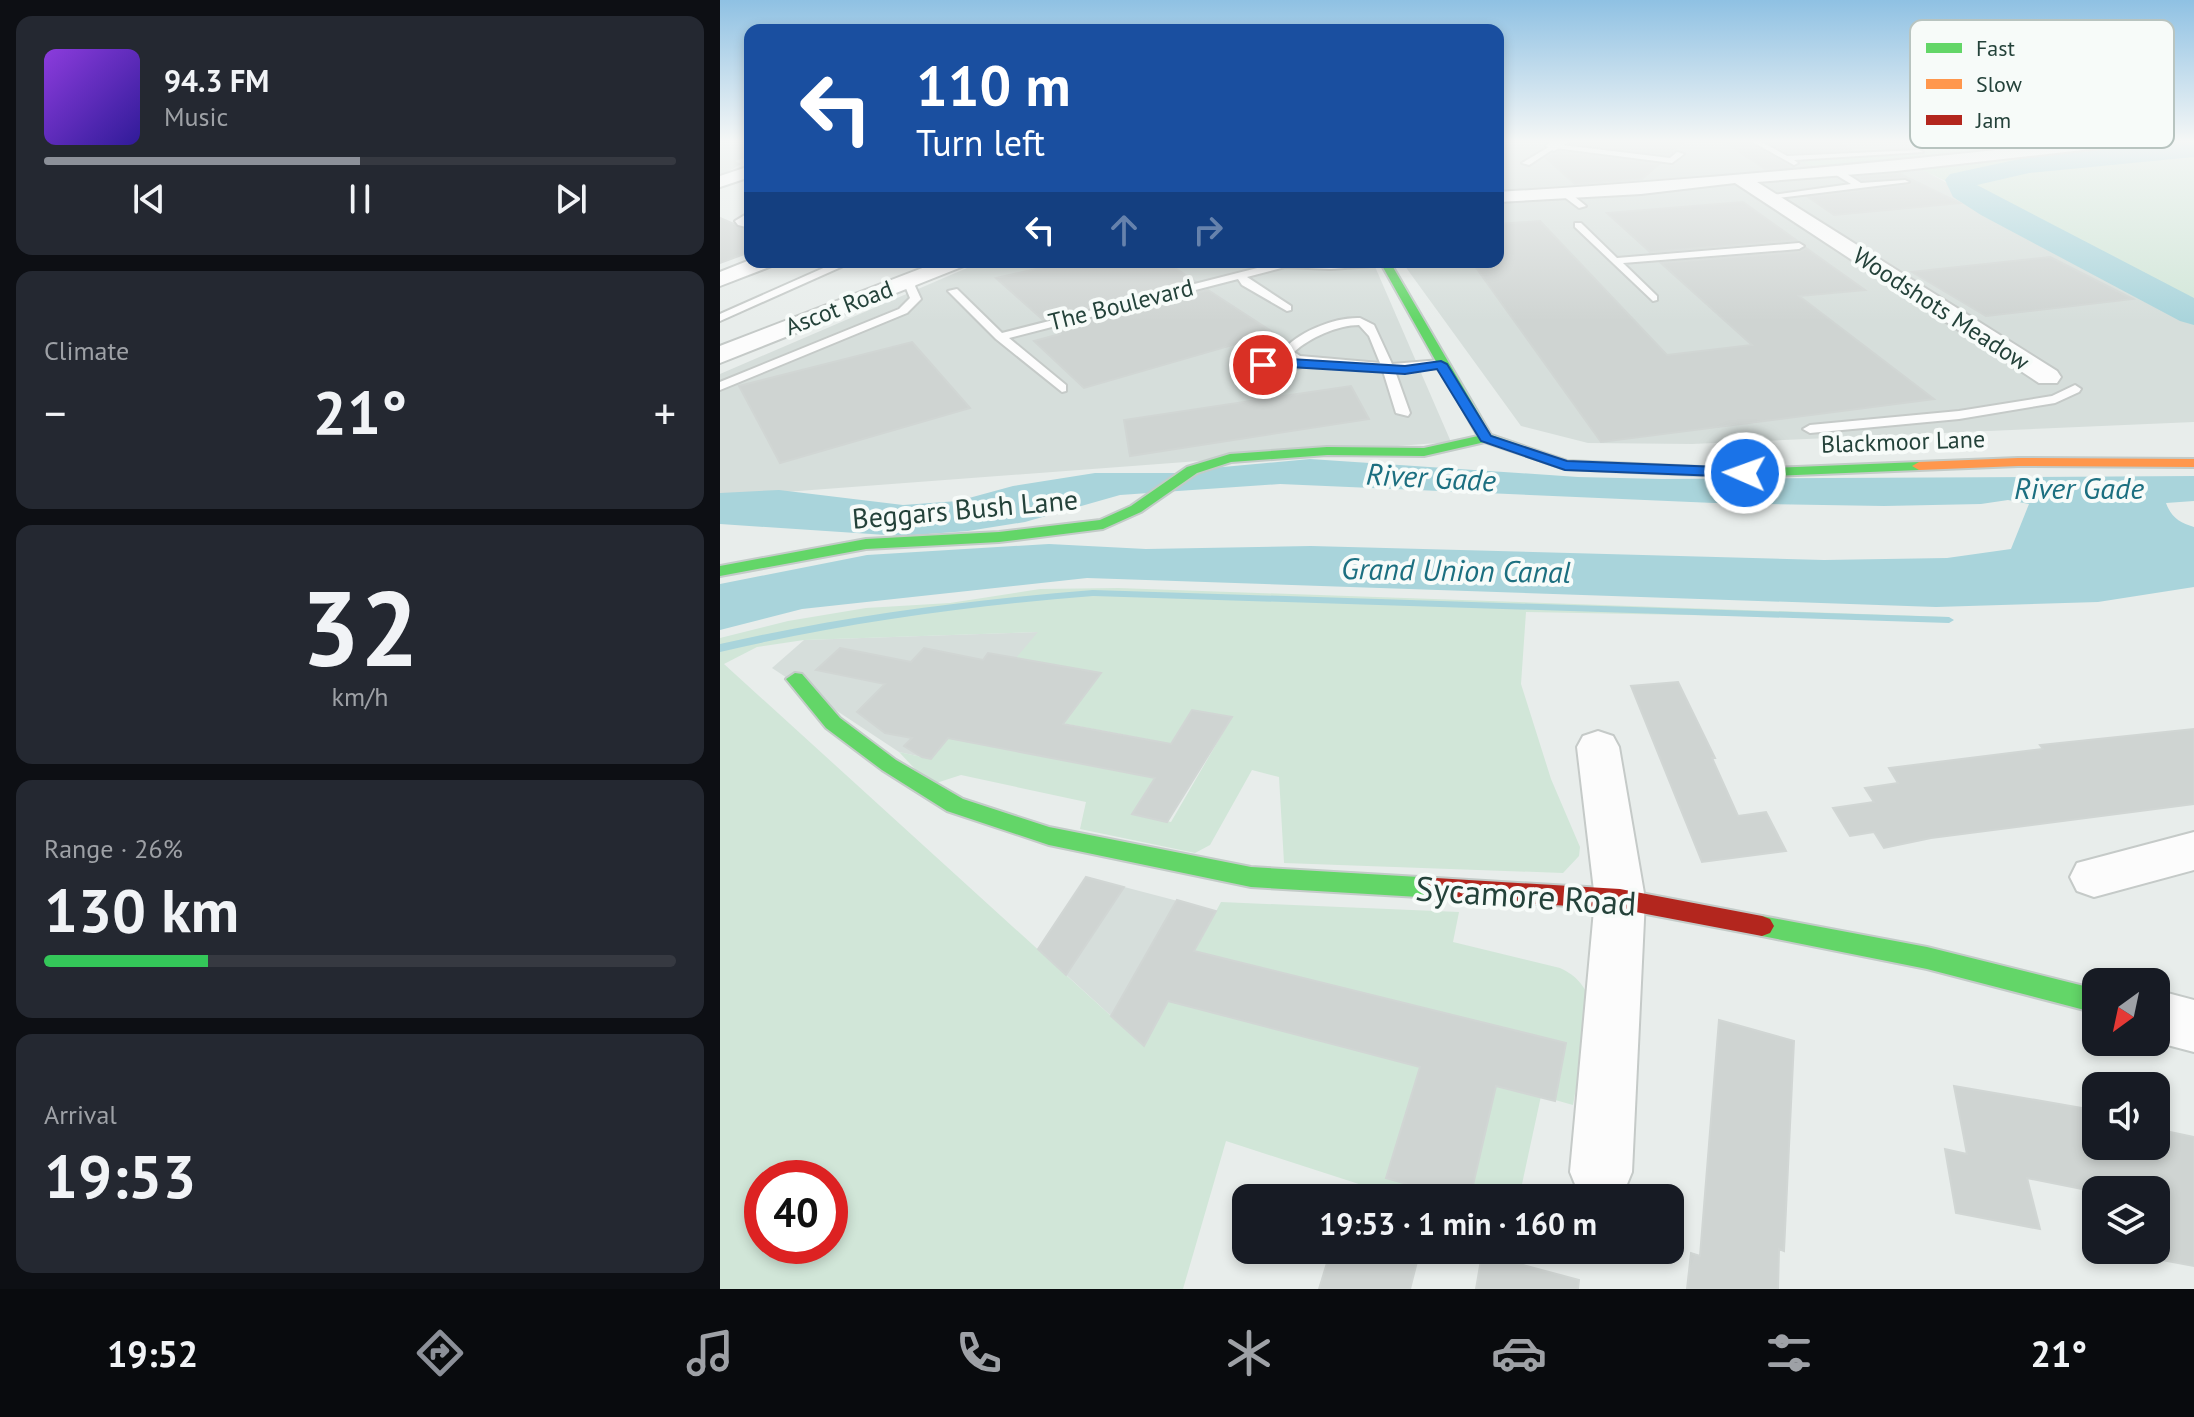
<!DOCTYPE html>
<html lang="en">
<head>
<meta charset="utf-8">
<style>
  body { margin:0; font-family:"PT Sans",sans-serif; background:#242831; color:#f1f3f6; height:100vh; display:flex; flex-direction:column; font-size:30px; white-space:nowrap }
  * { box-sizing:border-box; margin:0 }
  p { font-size:26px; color:#9ea1a6 }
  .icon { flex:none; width:44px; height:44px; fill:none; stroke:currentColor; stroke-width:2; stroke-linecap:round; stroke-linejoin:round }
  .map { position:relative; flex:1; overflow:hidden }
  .details { display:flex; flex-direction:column; gap:16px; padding:16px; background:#0d0f14; width:720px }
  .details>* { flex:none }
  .banner { position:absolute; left:24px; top:24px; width:760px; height:244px; border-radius:16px; box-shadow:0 4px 12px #0003; background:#1a4fa0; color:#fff; overflow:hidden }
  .needle { width:52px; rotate:213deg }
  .fabs { position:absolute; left:1362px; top:968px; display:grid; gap:16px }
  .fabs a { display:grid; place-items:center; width:88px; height:88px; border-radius:16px; background:#171b24; box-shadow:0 4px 12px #0003; font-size:40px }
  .speed { position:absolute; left:24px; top:1160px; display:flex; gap:16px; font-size:40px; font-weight:700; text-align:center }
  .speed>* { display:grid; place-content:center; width:104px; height:104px; border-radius:50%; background:#171b24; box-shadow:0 4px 12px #0003; line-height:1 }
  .speed .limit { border:12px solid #d22; background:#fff; color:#111 }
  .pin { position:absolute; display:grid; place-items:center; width:68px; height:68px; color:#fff; margin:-34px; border:4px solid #fff; border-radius:50%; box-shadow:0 2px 8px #0007 }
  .me { position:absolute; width:88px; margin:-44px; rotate:272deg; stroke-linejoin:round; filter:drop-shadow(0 0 6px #0008) }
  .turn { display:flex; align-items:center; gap:28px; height:168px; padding:0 40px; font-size:36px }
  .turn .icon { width:104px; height:104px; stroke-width:2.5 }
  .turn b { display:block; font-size:56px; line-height:68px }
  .lanes { display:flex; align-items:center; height:76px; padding:0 40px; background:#0003; justify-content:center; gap:40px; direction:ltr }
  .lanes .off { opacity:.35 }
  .big { font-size:60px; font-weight:700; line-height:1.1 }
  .details .card { flex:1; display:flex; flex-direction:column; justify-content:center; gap:12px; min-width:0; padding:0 28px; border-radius:16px; background:#242831 }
  .details .dial { align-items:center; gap:0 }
  .dial b { font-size:104px; line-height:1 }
  .song { display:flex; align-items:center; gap:24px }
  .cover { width:96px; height:96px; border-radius:12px; background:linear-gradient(135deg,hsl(270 70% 55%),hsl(250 70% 35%)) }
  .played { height:8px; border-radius:4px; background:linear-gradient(90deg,#8c9099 50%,#363941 50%) }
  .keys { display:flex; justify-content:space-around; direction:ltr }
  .heat { display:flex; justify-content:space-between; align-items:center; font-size:44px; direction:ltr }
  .charge { height:12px; border-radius:6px; background:linear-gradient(90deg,#34c759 26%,#363941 0) }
  .trip { position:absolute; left:512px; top:1184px; width:452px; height:80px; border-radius:16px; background:#171b24; box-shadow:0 4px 12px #0003; font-weight:700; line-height:80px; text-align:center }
  .menu { display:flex; height:128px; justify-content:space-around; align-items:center; background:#090b0e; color:#9ea1a6 }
  .menu .icon { width:56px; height:56px }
  .menu .current { color:#8c9099 }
  .menu b { font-size:36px; color:#f1f3f6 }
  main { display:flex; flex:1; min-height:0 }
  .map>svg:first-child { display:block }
  .built { fill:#d6dedb }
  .green { fill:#d1e6d8; fill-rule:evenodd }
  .water { fill:#a9d4db }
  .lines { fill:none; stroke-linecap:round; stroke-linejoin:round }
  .stream { fill:#a9d4db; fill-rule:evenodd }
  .river { fill:#a9d4db; fill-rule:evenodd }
  .building { fill:#cfd4d2; stroke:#d1d6d4; stroke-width:2 }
  .lane-casing { stroke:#c5cac8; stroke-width:4 }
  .street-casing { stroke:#c5cac8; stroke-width:4 }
  .fast-casing { stroke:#c3cbc8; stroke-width:4 }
  .slow-casing { stroke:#c3cbc8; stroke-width:4 }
  .jam-casing { stroke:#c3cbc8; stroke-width:4 }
  .lane { fill:#fcfcfc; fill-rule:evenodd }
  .street { fill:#fcfcfc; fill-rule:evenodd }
  .fast { fill:#63d668; fill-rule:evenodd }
  .slow { fill:#ff974d; fill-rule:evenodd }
  .jam { fill:#b3261e; fill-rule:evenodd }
  .route { fill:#1a73e8; stroke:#114b97; stroke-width:2 }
  .labels { text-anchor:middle; stroke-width:8; stroke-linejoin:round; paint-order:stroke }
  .far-street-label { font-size:24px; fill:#24423a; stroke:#f7fbf9 }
  .street-label { font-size:28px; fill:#24423a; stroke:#f7fbf9 }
  .water-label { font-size:30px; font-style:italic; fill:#1c6f80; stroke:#f7fbf9 }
  .near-street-label { font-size:34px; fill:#24423a; stroke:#f7fbf9 }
  .key { fill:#f7fbf9; stroke:#b8c4c0; stroke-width:2 }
  .key-label { font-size:22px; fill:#24423a }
</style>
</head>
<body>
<main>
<section class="details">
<div class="card">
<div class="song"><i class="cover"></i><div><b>94.3 FM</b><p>Music</p></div></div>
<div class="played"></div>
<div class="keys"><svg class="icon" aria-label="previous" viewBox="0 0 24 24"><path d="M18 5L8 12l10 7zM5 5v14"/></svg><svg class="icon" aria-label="pause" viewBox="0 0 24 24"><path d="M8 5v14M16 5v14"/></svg><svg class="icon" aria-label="next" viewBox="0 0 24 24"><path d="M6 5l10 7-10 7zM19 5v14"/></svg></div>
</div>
<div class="card"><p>Climate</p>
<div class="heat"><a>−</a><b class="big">21°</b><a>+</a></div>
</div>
<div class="card dial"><b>32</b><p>km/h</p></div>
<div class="card"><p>Range · 26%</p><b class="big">130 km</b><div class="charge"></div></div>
<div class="card"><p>Arrival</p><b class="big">19:53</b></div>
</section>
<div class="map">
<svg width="1474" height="1289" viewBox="0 0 1474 1289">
  <rect width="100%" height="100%" fill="#e8edeb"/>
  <path class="built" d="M0,141H30V156L15,161L21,164L0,176Z
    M778,141H1459L1202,169L1474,323V422L972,444L868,443L801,426L682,262H778Z
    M261,262H653L731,442L0,497V374Z
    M319,632L211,759L179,752L52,668L84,640Z
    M366,877L496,911L424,1046L318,949Z"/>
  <path class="green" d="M1253,141H1266L1280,150L1098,167L1075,160L1201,154L1202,151L1222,149L1212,143Z
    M1459,141H1474V304L1201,169Z
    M398,588L1228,617L1229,620L806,612L801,684L831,779L860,847L859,856L843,873L564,863L559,777L532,770L490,845L475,853L360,829L366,802L241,775L210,785L179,752L211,759L228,738L412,774L419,765L441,769L413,814L451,822L512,717L472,710L444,754L432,740L331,721L338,713L350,715L380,673L257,704L318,632L84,640L37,647L4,664L424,1046L501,902L739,912L733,942L840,968C857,976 864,985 871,1002L853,1105L821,1096L799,1198H682L506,1141L463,1289H0V638L68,621L146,608L230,603L320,589ZM42,1178H110V1246H42Z"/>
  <path class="water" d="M590,459L858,477L942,479L1474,476V501L1446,503C1451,517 1460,523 1474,527V587L1378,602L1216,607L367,578L82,609L0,630V584L147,555L329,544L426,549L591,546L1104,560L1227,558L1291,549L1309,504L1288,500L1261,504L1164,506L994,503L560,484L400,495L305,522L248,531L181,536L0,524V493L59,490L183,505L238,501L293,486L375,473H477L492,468Z"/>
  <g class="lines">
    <path class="stream" d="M373,590L1229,617L1234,620L1229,623L373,596C247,606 123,623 0,652V644C123,616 247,600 373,590Z"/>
    <path class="river" d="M1474,141V157L1309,173L1257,185L1474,298V325L1460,321L1261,215L1233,197L1225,180L1230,174L1309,157Z"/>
  </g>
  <path class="building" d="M853,140H966L949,155L852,143Z
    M1002,140H1028L1072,167L1045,169Z
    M1045,140H1113L1132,150L1068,153Z
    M839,152L939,164L922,179L855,184L826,158Z
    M1180,174L1240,203L1114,215L1088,197L1191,184L1185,177L1142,180L1137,177Z
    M1023,202L1076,240L930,252L887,213Z
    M0,218L30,231V252L0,263Z
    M820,221L947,355L1032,345L941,263L1079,252L1086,248L1145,290L1079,296L1214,399L881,442L752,262H778V224Z
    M1330,257L1413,299L1266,316L1192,272Z
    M347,262H446L475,281L323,320L276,278Z
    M488,290L554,333L364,388L314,341L340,334L334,330Z
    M192,342L250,408L60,463L19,386Z
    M631,386L649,419L410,456L404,420Z
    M120,648L191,662L204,648L263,660L268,653L381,673L343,724L451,744L472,710L512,717L447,822L412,814L435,778L228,738L211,759L202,757L184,746L192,738L165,733L137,712L165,684L96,670Z
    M958,682L995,758H992L1018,816L1046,812L1066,851L982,862L911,686Z
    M1474,729V804L1211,838L1164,848L1154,832L1130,836L1113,808L1154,802L1145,788L1178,783L1169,768L1323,749L1320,745Z
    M366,877L404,887L346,975L318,949Z
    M457,900L496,911L474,951L846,1043L835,1101L776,1086L750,1198H737L666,1178L700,1067L448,1001L424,1046L391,1016Z
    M999,1020L1074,1041L1064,1251L1059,1249L1058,1289H967L971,1253L980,1256Z
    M1234,1086L1374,1110L1376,1146H1436V1129L1474,1137V1266L1436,1259V1190H1367L1307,1178L1320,1229L1236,1213L1225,1149L1247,1154Z
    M611,1250H700L690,1289H599Z
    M762,1254L859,1280L858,1289H756Z"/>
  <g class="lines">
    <g class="lane-casing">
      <path id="lane" d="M1031,141H1040L1067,156L1199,150L1203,152L1074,160L1078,163L1074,165Z
        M1271,141H1281L1309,152L1302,154Z
        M834,144L950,158L957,152L964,154L952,163L835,148L809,165L802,163Z
        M1113,169H1119L1141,183L1185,180L1189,182L1049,199L1045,196L1131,184L1113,173Z
        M843,192H849L866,206L859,208L843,196Z
        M855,223H861L897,258L1079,243L1084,246L1079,249L903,263L937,296V300L933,301L855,227Z
        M117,262L130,263L0,321V314Z
        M561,262H670L665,265L611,269L565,267L527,277L571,306V310L567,311L522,285L518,279L289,338L346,385V391L342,392L276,339L228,291L237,289L282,333Z
        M194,276L199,279L195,286L201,299L187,313L0,390V382L179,309L190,298L185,286Z
        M640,318L654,325L672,364L721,360L727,364L721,368L675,371L690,413L688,416L676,413L663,371L589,364C575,373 548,367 531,372V377L541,388L535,392L519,378L521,367L543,361H571L561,353C576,332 615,317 640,318ZM639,325L649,336L660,363L580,356L574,352C589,338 618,325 639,325Z
        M1355,385L1361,389L1359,392L1335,403L1239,419L1090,433L1083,429L1090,425L1239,411L1332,396Z"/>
    </g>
    <g class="street-casing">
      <path id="street" d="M832,141H850L834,151L826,146Z
        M1360,141H1406L1398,146L1176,171L1037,182L1337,371L1341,377L1337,383H1319L1015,183L921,194L778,202V192C972,181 1167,162 1360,141Z
        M30,166V177L0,187V176Z
        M25,215L30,216V228L18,225L15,221Z
        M30,260L56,262L52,266L0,286V272Z
        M218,262H248L244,266L0,363V346Z
        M878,731L893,736L899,747L925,899L912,1172L903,1194C888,1200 874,1200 859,1194L850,1172L875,899L857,747L863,736Z
        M1474,832V870L1374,897L1357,891L1350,877L1357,863Z
        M1436,990L1474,1000V1052L1436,1042Z"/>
    </g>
    <g class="fast-casing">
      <path id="fast" d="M660,262H670L771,435L847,461L1025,469L1199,462L1206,466L1199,470L1025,477L845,469L765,442L704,456L607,455L511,462L477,473L421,512L383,529L279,542L146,549L0,576V566L146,539L279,532L380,520L411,506L467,467L510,454L607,447L704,448L758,436Z
        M75,673L82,674L120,718L176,760L243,799L329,827L531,867L716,878L724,881L728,888L724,895L716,898L531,887L329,845L227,811L162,770L106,728L66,679Z
        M1042,916L1207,947L1376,989V1013L1207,969L1042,936L1034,933L1030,926L1034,919Z"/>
    </g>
    <g class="slow-casing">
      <path id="slow" d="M1298,458L1474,459V467L1298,466L1199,470L1192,466L1199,462Z"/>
    </g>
    <g class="jam-casing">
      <path id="jam" d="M716,878L900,889L1042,916L1050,919L1054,926L1050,933L1042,936L900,909L716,898L708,895L704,888L708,881Z"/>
    </g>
    <use href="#lane" class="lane"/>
    <use href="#street" class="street"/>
    <use href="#fast" class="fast"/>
    <use href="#slow" class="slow"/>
    <use href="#jam" class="jam"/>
  </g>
  <linearGradient id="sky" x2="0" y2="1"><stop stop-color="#8fc1e3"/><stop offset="0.44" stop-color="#f5f7f6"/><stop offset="1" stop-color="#f5f7f6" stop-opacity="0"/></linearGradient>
  <rect width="1474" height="321" fill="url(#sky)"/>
  <path class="route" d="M570,359L685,366L721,361L727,364L771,436L847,461L1025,468L1033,473L1025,477L845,470L761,441L717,369L685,374L570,367L543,368L537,365L543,361Z"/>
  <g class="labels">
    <g class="far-street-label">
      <text transform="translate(401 305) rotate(-14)" y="8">The Boulevard</text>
      <text transform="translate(119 308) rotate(-21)" y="8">Ascot Road</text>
      <text transform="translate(1221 309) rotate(33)" y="8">Woodshots Meadow</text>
      <text transform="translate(1183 442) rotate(-2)" y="8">Blackmoor Lane</text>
    </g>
    <g class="street-label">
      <text transform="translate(245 509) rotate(-5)" y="10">Beggars Bush Lane</text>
    </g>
    <g class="water-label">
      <text transform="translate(711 478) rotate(3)" y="10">River Gade</text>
      <text x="1359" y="499">River Gade</text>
      <text transform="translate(736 571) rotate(1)" y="10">Grand Union Canal</text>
    </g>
    <g class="near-street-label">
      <text transform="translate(806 896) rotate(4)" y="12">Sycamore Road</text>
    </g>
  </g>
  <rect x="1190" y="20" width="264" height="128" rx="12" class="key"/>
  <rect x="1206" y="43" width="36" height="10" fill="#63d668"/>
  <rect x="1206" y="79" width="36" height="10" fill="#ff974d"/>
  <rect x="1206" y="115" width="36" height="10" fill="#b3261e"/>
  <g class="key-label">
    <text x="1256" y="56">Fast</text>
    <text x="1256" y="92">Slow</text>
    <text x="1256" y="128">Jam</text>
  </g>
</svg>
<div class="fabs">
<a><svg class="needle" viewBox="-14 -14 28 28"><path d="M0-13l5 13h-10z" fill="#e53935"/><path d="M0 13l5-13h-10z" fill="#9ea1a6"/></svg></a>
<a><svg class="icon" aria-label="sound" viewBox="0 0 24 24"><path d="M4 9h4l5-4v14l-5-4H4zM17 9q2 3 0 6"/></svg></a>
<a><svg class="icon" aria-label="layers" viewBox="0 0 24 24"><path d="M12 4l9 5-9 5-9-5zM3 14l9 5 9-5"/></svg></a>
</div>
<div class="speed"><div class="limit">40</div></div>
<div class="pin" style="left:543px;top:365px;background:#d93025"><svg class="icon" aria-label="arrive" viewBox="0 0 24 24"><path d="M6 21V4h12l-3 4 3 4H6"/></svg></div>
<svg class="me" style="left:1025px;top:473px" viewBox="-20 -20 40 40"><circle r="17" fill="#1a73e8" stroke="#fff" stroke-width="3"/><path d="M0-11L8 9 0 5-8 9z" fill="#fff"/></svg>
<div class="trip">19:53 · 1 min · 160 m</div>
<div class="banner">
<div class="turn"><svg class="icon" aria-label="left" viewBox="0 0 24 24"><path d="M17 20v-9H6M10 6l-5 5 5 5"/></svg><div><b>110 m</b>Turn left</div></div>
<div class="lanes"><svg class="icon" aria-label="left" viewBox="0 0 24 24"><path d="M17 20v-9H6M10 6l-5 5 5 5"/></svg><svg class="icon off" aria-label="ahead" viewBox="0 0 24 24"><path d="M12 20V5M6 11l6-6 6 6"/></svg><svg class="icon off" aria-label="right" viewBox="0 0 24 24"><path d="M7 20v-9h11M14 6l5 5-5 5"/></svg></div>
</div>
</div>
</main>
<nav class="menu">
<b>19:52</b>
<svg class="icon current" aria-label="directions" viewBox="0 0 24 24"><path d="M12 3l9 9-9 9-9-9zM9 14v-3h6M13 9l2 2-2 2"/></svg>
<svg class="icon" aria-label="music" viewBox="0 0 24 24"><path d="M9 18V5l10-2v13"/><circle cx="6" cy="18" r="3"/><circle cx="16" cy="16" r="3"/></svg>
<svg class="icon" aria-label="phone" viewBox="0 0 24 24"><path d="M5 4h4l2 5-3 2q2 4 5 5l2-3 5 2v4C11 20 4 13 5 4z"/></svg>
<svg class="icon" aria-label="climate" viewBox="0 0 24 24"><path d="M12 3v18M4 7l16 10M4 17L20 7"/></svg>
<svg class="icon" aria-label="car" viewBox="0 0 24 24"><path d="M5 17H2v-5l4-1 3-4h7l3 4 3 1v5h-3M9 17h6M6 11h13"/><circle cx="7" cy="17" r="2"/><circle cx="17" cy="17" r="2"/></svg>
<svg class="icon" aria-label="filters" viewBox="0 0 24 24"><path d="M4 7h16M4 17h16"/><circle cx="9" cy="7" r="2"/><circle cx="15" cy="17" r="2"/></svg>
<b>21°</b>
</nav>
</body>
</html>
